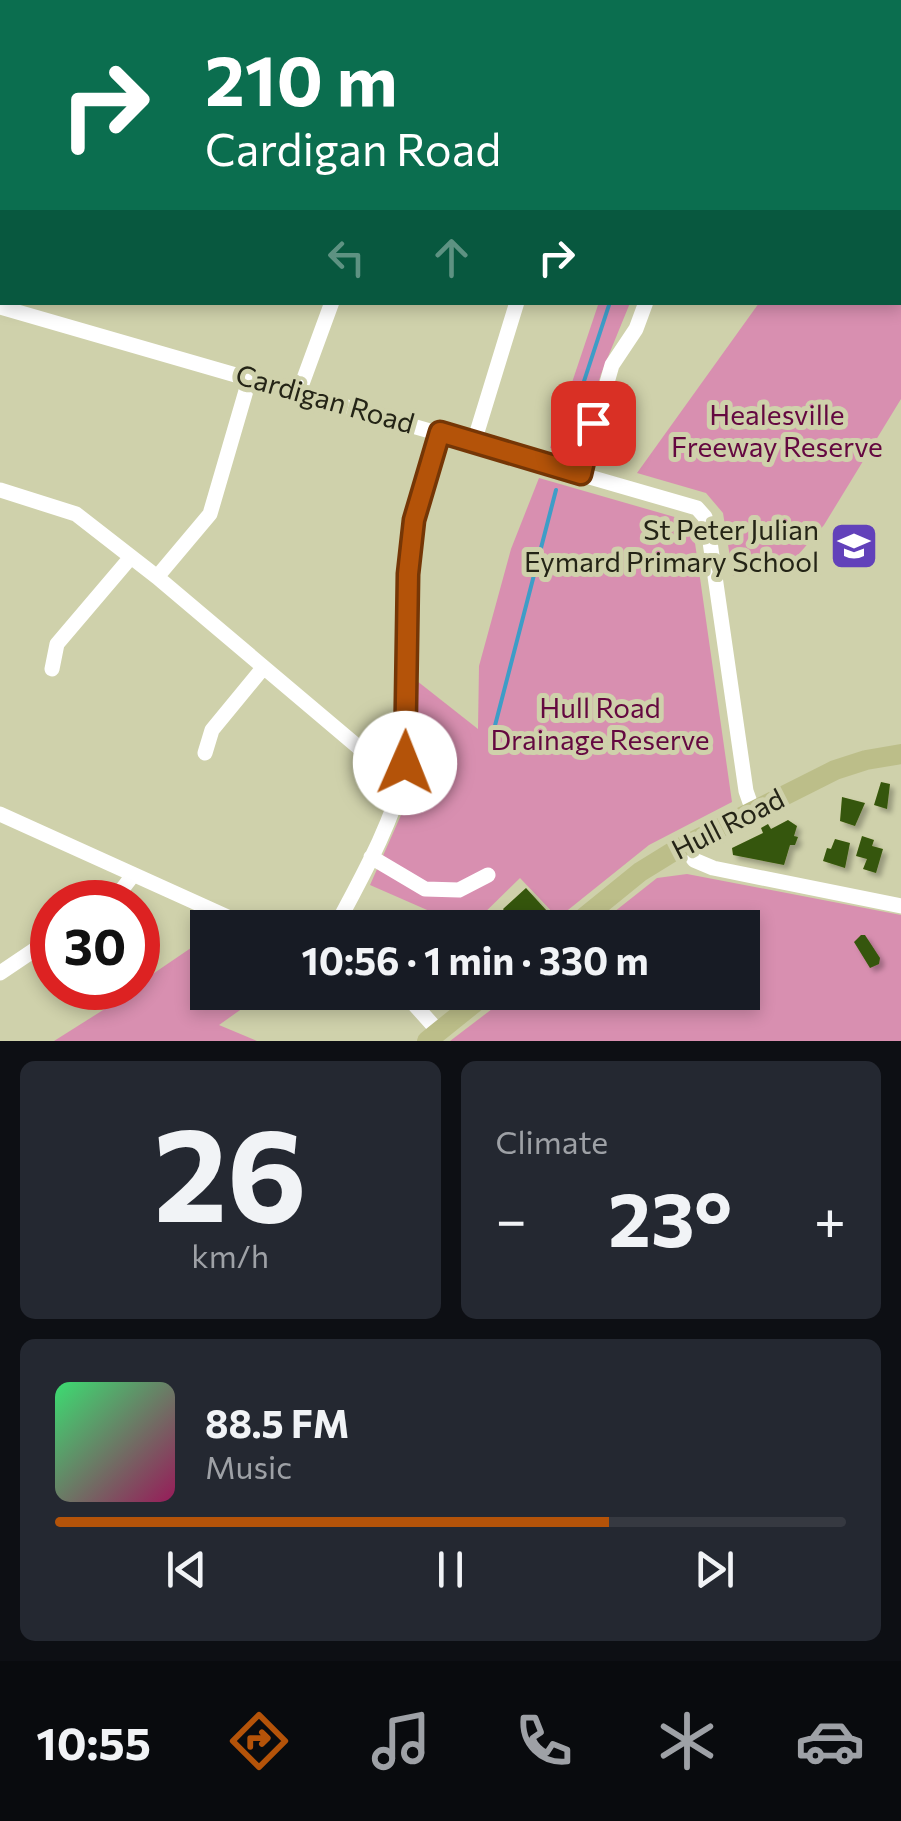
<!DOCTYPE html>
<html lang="en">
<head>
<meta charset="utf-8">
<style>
  body { margin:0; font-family:Commissioner,sans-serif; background:#242831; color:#f1f3f6; height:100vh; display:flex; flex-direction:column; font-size:38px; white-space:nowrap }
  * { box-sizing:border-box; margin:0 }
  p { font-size:32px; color:#9ea1a6 }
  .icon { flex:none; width:55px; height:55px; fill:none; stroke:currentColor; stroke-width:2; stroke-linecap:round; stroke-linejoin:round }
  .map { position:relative; height:1041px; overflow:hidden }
  .panel { display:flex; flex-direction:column; gap:20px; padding:20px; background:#0d0f14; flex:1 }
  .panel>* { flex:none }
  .banner { position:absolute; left:0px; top:0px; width:902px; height:305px; box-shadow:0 5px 15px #0003; background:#0b6e4f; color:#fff; overflow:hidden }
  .speed { position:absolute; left:30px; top:880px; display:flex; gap:20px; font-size:50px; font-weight:700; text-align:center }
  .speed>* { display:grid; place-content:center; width:130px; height:130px; border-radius:50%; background:#171b24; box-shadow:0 5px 15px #0003; line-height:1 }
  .speed .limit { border:15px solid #d22; background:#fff; color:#111 }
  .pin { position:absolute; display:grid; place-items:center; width:85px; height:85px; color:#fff; margin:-42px; border-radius:20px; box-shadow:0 5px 15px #0006 }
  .me { position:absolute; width:110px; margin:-55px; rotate:1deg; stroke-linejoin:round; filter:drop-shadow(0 0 8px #0008) }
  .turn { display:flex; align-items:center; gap:35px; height:210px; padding:0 40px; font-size:45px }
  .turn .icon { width:130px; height:130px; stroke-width:2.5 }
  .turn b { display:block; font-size:70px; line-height:85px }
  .lanes { display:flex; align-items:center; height:95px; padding:0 40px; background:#0003; justify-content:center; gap:50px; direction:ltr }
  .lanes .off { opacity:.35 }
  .big { font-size:75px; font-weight:700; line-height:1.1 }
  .panel .card { flex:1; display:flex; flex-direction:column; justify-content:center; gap:15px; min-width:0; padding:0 35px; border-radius:15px; background:#242831 }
  .panel .dial { align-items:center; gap:0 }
  .dial b { font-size:130px; line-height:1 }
  .song { display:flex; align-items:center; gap:30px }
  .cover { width:120px; height:120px; border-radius:15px; background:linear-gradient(135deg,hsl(140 70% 55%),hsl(330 70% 35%)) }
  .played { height:10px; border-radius:5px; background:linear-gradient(90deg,#b45309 70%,#363941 70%) }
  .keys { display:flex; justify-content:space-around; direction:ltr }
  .heat { display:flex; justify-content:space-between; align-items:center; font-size:55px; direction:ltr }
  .panel .tiles { flex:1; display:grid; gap:20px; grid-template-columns:1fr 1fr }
  .card:last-child { grid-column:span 2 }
  .trip { position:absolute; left:190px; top:910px; width:570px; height:100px; border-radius:0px; background:#171b24; box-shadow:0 5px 15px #0003; font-weight:700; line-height:100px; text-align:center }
  .dock { display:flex; height:160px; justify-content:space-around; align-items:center; background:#090b0e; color:#9ea1a6 }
  .dock .icon { width:70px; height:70px }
  .dock .on { color:#b45309 }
  .dock b { font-size:45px; color:#f1f3f6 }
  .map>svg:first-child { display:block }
  .green { fill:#d88fb0 }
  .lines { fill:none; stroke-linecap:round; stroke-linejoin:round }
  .stream { stroke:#3e9dc7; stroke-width:4 }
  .building { fill:#365708; filter:url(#shadow) }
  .minor { stroke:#fff; stroke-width:15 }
  .major { stroke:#bcbe89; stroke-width:20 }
  .route-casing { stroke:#753606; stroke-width:25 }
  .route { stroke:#b45309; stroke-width:18 }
  .labels { text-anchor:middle; stroke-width:10; stroke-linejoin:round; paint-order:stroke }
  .street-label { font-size:28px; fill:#242416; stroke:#cfd1ab }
  .park-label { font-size:28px; fill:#640840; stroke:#cfd1ab }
  .poi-label { font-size:28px; fill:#242416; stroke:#cfd1ab; text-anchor:end }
</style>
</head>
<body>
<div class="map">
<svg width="901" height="1041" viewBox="0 0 901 1041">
  <defs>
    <filter id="shadow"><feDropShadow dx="4.5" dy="4.5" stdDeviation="2.5" flood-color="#0004"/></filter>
  </defs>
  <rect width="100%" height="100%" fill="#cfd1ab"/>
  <path class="green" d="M901,103V399L824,525L785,570L733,576L723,513L706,493L637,473L759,303L900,302Z
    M599,302L630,303L601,374L577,455L550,448Z
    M539,478L692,522L732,802L649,845L558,918L520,878L469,928L456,927L450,920L370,885L417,779L412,677L478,729L479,666L511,549Z
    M687,874L901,915V1041H450L513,993L742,992V928L595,927L657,878Z
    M207,937L208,992L264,993L219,1025L257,1041H54L138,988V984Z"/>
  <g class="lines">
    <path class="stream" d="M674,0L675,2
      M566,450L567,433L610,302
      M491,741L556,490"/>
  </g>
  <path class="building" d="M881,782L890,784L887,809L874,805Z
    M842,797L865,803L855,826L840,821Z
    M788,820L797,826L794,836L798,837L795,845H790L784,865L733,855L732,848L763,833L761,828L768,824L771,829Z
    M862,836L874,840L872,846L883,849L876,873L863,869L867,859L856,856Z
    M835,839L850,843L845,868L823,861L827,848L831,849Z
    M526,888L547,911L528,928H497L493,923L505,912L503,909Z
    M861,935H865L880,958L879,964L870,968L854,942Z"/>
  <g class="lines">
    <path class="minor" d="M355,0L358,2
      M544,0L545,2
      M80,2L83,0
      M428,2V0
      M607,2L608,0
      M723,2L724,0
      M0,120H2
      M0,307L697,508L705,517L708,528L746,791L753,811
      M299,392L332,302
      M474,442L517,302
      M581,474L612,365L636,329L646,302
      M0,490L76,514L157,577L357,746L386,769L404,774
      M157,577L210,514L250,377
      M52,669L57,644L131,557
      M205,753L212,730L263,668
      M0,814L252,928
      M684,846L694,860L713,868L901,906
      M371,857L425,889L459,890L488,875
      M104,902L120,892L133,875
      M335,928C361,878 390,828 404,774L408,574L415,520L440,432
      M0,973L52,938
      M398,992L413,1003L439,1032"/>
    <path class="major" d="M571,928L640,872L674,851L835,770L866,760L901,754
      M427,1041L488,992"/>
  </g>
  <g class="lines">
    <g class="route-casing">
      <path id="route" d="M405,763L408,574L414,520L440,432L581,474L593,423"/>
    </g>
    <use href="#route" class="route"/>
  </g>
  <defs>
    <g id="school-square" transform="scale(2.5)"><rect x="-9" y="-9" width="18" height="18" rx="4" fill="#6241ba" stroke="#cfd1ab"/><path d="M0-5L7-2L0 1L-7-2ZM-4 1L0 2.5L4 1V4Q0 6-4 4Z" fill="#fff"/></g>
  </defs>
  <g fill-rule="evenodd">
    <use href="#school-square" x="854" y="546"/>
  </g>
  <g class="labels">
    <g class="street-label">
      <text transform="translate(325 399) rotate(16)" y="10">Cardigan Road</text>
      <text transform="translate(728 824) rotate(-27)" y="10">Hull Road</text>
    </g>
    <g class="park-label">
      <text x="777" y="425">Healesville<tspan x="777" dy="32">Freeway Reserve</tspan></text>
      <text x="600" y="718">Hull Road<tspan x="600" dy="32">Drainage Reserve</tspan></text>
    </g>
    <g class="poi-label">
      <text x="819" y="540">St Peter Julian<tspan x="819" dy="32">Eymard Primary School</tspan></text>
    </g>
  </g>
</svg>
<div class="speed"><div class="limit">30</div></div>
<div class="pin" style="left:593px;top:423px;background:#d93025"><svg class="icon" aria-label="arrive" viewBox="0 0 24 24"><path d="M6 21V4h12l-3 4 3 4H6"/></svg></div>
<svg class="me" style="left:405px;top:763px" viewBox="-20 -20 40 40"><circle r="19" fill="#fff"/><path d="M0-13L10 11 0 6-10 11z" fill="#b45309"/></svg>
<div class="trip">10:56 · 1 min · 330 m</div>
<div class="banner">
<div class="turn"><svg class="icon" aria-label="right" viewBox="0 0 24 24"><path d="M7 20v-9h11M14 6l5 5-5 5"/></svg><div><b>210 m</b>Cardigan Road</div></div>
<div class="lanes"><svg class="icon off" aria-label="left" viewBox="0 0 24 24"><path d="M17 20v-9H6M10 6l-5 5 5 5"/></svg><svg class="icon off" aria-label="ahead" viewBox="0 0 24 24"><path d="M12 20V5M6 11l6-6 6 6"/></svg><svg class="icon" aria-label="right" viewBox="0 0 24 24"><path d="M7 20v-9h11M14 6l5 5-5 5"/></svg></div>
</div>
</div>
<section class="panel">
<div class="tiles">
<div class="card dial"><b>26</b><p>km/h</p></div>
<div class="card"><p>Climate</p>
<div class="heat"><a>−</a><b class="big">23°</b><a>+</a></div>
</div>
<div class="card">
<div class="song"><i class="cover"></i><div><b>88.5 FM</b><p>Music</p></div></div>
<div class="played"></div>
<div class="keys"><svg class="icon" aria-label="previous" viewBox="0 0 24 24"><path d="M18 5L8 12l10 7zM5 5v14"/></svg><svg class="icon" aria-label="pause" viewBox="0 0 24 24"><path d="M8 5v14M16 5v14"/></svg><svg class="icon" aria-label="next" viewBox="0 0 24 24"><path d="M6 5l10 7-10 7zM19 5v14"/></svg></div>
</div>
</div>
</section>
<nav class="dock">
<b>10:55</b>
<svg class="icon on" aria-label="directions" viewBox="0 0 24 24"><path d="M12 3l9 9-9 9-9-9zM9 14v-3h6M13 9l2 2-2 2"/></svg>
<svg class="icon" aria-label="music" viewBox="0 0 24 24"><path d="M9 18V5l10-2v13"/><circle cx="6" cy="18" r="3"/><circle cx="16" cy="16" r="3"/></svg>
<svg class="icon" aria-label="phone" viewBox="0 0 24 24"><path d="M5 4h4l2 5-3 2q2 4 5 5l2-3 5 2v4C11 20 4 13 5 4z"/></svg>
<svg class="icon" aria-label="climate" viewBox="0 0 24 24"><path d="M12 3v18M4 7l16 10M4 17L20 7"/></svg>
<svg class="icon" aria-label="car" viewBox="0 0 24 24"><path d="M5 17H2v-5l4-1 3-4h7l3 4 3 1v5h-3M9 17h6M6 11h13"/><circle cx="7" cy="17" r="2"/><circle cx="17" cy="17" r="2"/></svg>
</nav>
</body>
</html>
